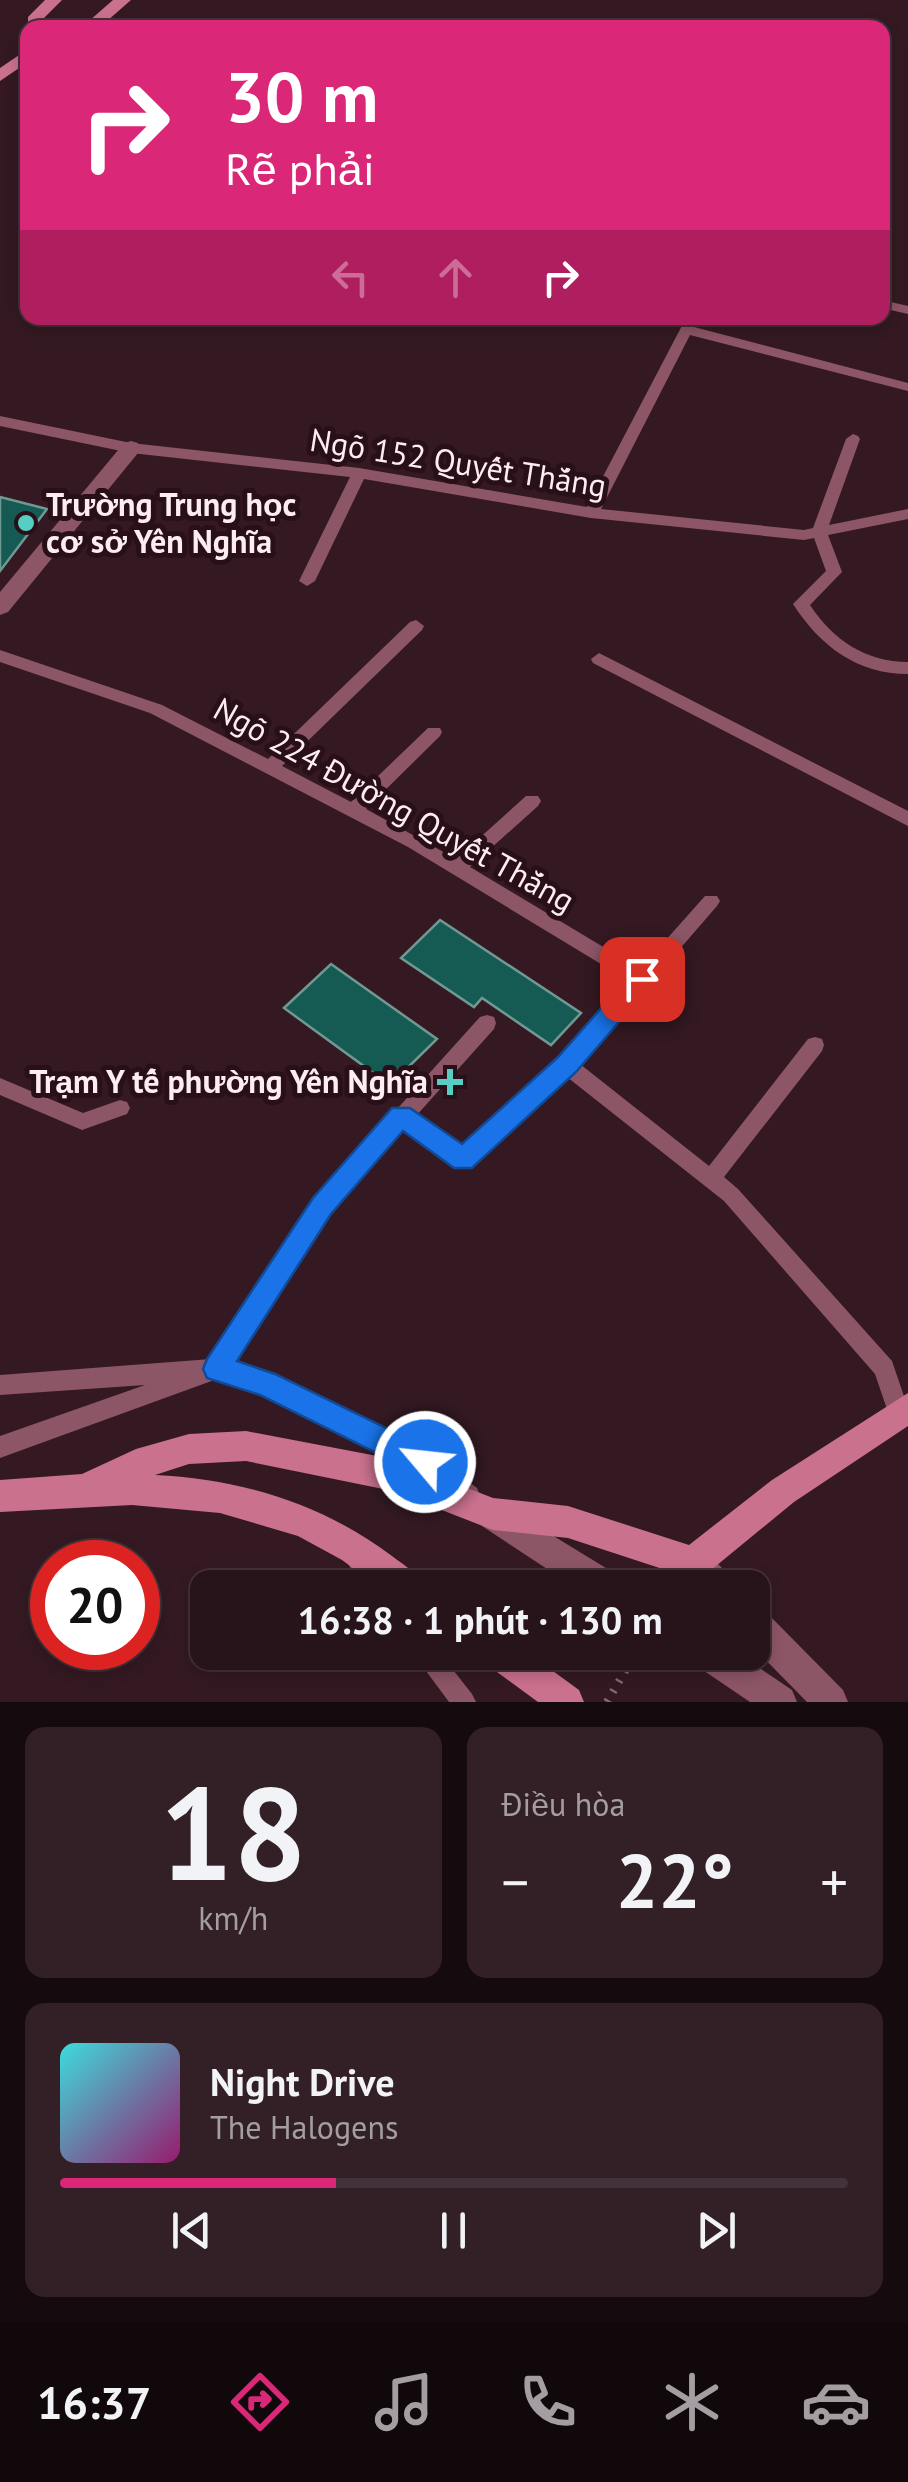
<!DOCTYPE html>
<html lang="vi">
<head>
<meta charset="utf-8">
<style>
  body { margin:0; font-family:"PT Sans",sans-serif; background:#332027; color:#f1f3f6; height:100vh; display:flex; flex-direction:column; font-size:38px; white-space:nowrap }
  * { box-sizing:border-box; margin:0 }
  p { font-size:32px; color:#a49ea2 }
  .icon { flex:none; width:55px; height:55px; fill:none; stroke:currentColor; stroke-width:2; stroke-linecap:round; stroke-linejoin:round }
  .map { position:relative; height:1702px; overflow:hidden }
  .details { display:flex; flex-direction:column; gap:25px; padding:25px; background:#150a0e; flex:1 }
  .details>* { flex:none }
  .hud { position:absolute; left:20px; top:20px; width:870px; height:305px; border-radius:20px; box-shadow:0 5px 15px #0003,0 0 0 2px #433239; background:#db2777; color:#fff; overflow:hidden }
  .speed { position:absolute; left:30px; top:1540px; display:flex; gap:20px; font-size:50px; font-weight:700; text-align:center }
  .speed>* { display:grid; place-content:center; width:130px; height:130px; border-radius:50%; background:#27131a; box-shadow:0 5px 15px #0003,0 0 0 2px #433239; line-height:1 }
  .speed .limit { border:15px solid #d22; background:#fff; color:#111 }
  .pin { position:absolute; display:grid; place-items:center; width:85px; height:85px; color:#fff; margin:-42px; border-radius:20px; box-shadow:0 5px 15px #0006 }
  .me { position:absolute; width:110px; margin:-55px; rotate:298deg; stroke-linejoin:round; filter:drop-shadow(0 0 8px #0008) }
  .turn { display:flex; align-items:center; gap:35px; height:210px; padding:0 40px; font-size:45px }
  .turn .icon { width:130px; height:130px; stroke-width:2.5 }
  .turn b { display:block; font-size:70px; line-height:85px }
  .lanes { display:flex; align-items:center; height:95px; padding:0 40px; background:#0003; justify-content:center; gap:50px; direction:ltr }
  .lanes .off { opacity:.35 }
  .big { font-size:75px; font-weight:600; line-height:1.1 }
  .details .tile { flex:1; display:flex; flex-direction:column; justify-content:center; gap:15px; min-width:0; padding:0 35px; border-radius:20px; background:#332027 }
  .details .dial { align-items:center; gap:0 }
  .dial b { font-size:130px; line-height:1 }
  .song { display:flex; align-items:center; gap:30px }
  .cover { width:120px; height:120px; border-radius:15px; background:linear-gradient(135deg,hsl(180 70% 55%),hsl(320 70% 35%)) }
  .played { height:10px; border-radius:5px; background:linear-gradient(90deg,#db2777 35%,#433239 35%) }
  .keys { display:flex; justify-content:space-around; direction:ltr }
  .heat { display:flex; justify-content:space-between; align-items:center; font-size:55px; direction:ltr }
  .details .tiles { flex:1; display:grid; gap:25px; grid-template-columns:1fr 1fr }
  .tile:last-child { grid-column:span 2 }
  .trip { position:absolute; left:190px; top:1570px; width:580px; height:100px; border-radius:20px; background:#27131a; box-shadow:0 5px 15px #0003,0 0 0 2px #433239; font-weight:600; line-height:100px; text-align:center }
  .tab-bar { display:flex; height:160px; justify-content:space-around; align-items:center; background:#10080a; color:#a49ea2 }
  .tab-bar .icon { width:70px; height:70px }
  .tab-bar .on { color:#db2777 }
  .tab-bar b { font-size:45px; color:#f1f3f6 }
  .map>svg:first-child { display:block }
  .building { fill:#155a53; stroke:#719993; stroke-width:2.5 }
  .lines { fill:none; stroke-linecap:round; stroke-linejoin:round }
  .path { stroke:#806970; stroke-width:8; stroke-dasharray:2.5 9; stroke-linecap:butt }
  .lane { fill:#8d5667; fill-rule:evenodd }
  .street { fill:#8d5667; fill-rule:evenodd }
  .secondary { fill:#ca718e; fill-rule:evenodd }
  .route { fill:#1a73e8; stroke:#114b97; stroke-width:2.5 }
  .poi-dot { fill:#57cec1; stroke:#290f18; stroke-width:4 }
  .labels { text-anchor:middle; stroke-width:10; stroke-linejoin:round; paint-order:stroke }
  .street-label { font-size:32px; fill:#fdedf1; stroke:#290f18 }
  .poi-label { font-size:32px; font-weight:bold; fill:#fdedf1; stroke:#290f18; text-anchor:start }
</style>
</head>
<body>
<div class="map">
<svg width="908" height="1702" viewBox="0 0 908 1702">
  <rect width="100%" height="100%" fill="#341922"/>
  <path class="building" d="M0,497L47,509L0,571Z
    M440,920L581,1013L551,1045L482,998L474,1007L401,958Z
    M331,964L437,1039L390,1085L284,1008Z"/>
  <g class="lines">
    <path class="path" d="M607,1702L636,1652"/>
    <path class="lane" d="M882,300L908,306V314L882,308Z
      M686,318H698L694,327L908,383V391L690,335L601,509L804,530L813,528L846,439L853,434L858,436L860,439L829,525L908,509V519L828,535L842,572L810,605C833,640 866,662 908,662V674C857,674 820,646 793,604L826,571L814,538L804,540L591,518L364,479L315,581L307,586L299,581L350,477L131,453L0,426V416L131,443L359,468L587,507Z
      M416,620L424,626L422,630L282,766L351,802L428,728H440L442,732L440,736L366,809L456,859L526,796H538L541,801L538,806L470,867L640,969L705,896H717L720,901L717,906L580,1064L709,1166L808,1039L815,1037L822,1039L824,1045L822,1051L724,1177L738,1189L892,1361L908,1408L906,1418L898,1421L890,1418L875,1374L724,1201L567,1077L470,1166L463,1169L404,1129L329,1212L233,1363L273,1376L377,1424L433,1454L477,1488L480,1496L477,1504L469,1507L461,1504L417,1470L361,1440L262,1392L217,1379L0,1458V1436L145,1385L0,1395V1375L211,1359L315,1200L480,1017L487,1015L494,1017L496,1023L494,1029L416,1116L462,1148L560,1059L629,981L408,847L150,713L0,662V650L162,705L268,759L410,622Z
      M599,653L908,811V826L593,663L591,659Z
      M0,1078L83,1113L120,1100L127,1102L130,1108L127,1114L82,1130L0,1095Z
      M358,1551L366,1554L387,1588H362L347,1562L350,1554Z
      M412,1652H439L472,1694L476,1702H449Z"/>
    <path class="street" d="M131,441L138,443V453L8,612L0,615V592L124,443Z
      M493,1499L619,1576L623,1588H576L482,1526L477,1515L482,1504Z
      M693,1547C711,1554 727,1570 734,1588H694L677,1563L681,1551Z
      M752,1606L764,1610L843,1690L848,1702H807L752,1646Z
      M689,1652H736L792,1690L797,1702H750L694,1664Z"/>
    <path class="secondary" d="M45,0H62L44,18L42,28L28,30V17Z
      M113,0H131L99,28H81Z
      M28,49V62L0,81V68Z
      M908,1393V1426L794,1502L705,1575L693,1579L568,1538L493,1530L393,1491L246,1461L189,1464L155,1475C241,1479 323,1504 392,1556C405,1566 418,1573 424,1588H380L342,1560L298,1536L220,1513L132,1505L0,1512V1480L82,1474L136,1449L189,1434L246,1431L393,1459L493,1498L568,1506L689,1545L772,1480Z
      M481,1652H527L579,1690L584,1702H538L486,1664Z"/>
  </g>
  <path class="route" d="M642,969L650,972L654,979L650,986L576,1072L472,1168H454L403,1131L331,1214L237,1361L275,1374L435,1452L439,1462L435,1472L425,1476L415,1472L260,1395L207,1378L203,1369L207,1359L313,1198L392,1108H410L462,1144L558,1057L633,972Z"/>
  <g class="poi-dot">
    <circle cx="26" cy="523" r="10"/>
    <path d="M445 1067h10v10h10v10h-10v10h-10v-10h-10v-10h10z"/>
  </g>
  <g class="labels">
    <g class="street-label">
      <text transform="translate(458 463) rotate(9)" y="11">Ngõ 152 Quyết Thắng</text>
      <text transform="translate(394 805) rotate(29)" y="11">Ngõ 224 Đường Quyết Thắng</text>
    </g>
    <g class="poi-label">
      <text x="46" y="516">Trường Trung học<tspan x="46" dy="37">cơ sở Yên Nghĩa</tspan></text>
      <text x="428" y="1093" text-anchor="end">Trạm Y tế phường Yên Nghĩa</text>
    </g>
  </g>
</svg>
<div class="speed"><div class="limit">20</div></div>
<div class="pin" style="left:642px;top:979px;background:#d93025"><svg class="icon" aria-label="arrive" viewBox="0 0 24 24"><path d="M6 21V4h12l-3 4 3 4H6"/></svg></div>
<svg class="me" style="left:425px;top:1462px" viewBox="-20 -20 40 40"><circle r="17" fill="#1a73e8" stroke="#fff" stroke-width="3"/><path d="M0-11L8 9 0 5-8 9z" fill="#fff"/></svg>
<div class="trip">16:38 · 1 phút · 130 m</div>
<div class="hud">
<div class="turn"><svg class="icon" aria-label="right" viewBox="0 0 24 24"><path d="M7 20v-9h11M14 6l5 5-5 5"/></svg><div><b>30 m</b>Rẽ phải</div></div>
<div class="lanes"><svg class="icon off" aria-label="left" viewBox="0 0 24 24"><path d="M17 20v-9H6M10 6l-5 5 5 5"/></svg><svg class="icon off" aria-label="ahead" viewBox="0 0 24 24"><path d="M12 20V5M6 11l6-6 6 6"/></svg><svg class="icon" aria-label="right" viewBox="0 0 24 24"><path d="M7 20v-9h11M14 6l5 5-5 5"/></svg></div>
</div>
</div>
<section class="details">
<div class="tiles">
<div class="tile dial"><b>18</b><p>km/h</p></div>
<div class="tile"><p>Điều hòa</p>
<div class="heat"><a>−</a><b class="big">22°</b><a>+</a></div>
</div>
<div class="tile">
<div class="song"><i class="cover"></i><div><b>Night Drive</b><p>The Halogens</p></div></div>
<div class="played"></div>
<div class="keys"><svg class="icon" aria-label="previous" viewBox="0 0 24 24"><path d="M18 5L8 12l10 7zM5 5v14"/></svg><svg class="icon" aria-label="pause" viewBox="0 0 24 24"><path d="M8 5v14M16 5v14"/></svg><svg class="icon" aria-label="next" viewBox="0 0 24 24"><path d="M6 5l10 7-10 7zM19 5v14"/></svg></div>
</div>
</div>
</section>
<nav class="tab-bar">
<b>16:37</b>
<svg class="icon on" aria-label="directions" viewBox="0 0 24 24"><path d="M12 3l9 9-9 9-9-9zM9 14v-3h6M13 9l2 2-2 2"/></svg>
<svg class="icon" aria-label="music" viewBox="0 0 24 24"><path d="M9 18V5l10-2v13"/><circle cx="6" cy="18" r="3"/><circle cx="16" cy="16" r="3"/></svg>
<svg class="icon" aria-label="phone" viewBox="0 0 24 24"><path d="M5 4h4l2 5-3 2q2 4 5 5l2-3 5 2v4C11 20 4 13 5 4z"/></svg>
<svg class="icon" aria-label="climate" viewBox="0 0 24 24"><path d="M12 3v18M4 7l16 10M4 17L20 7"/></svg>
<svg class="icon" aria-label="car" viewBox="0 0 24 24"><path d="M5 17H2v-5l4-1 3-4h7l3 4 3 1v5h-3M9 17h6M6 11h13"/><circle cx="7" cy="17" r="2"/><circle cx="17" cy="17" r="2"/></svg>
</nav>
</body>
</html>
